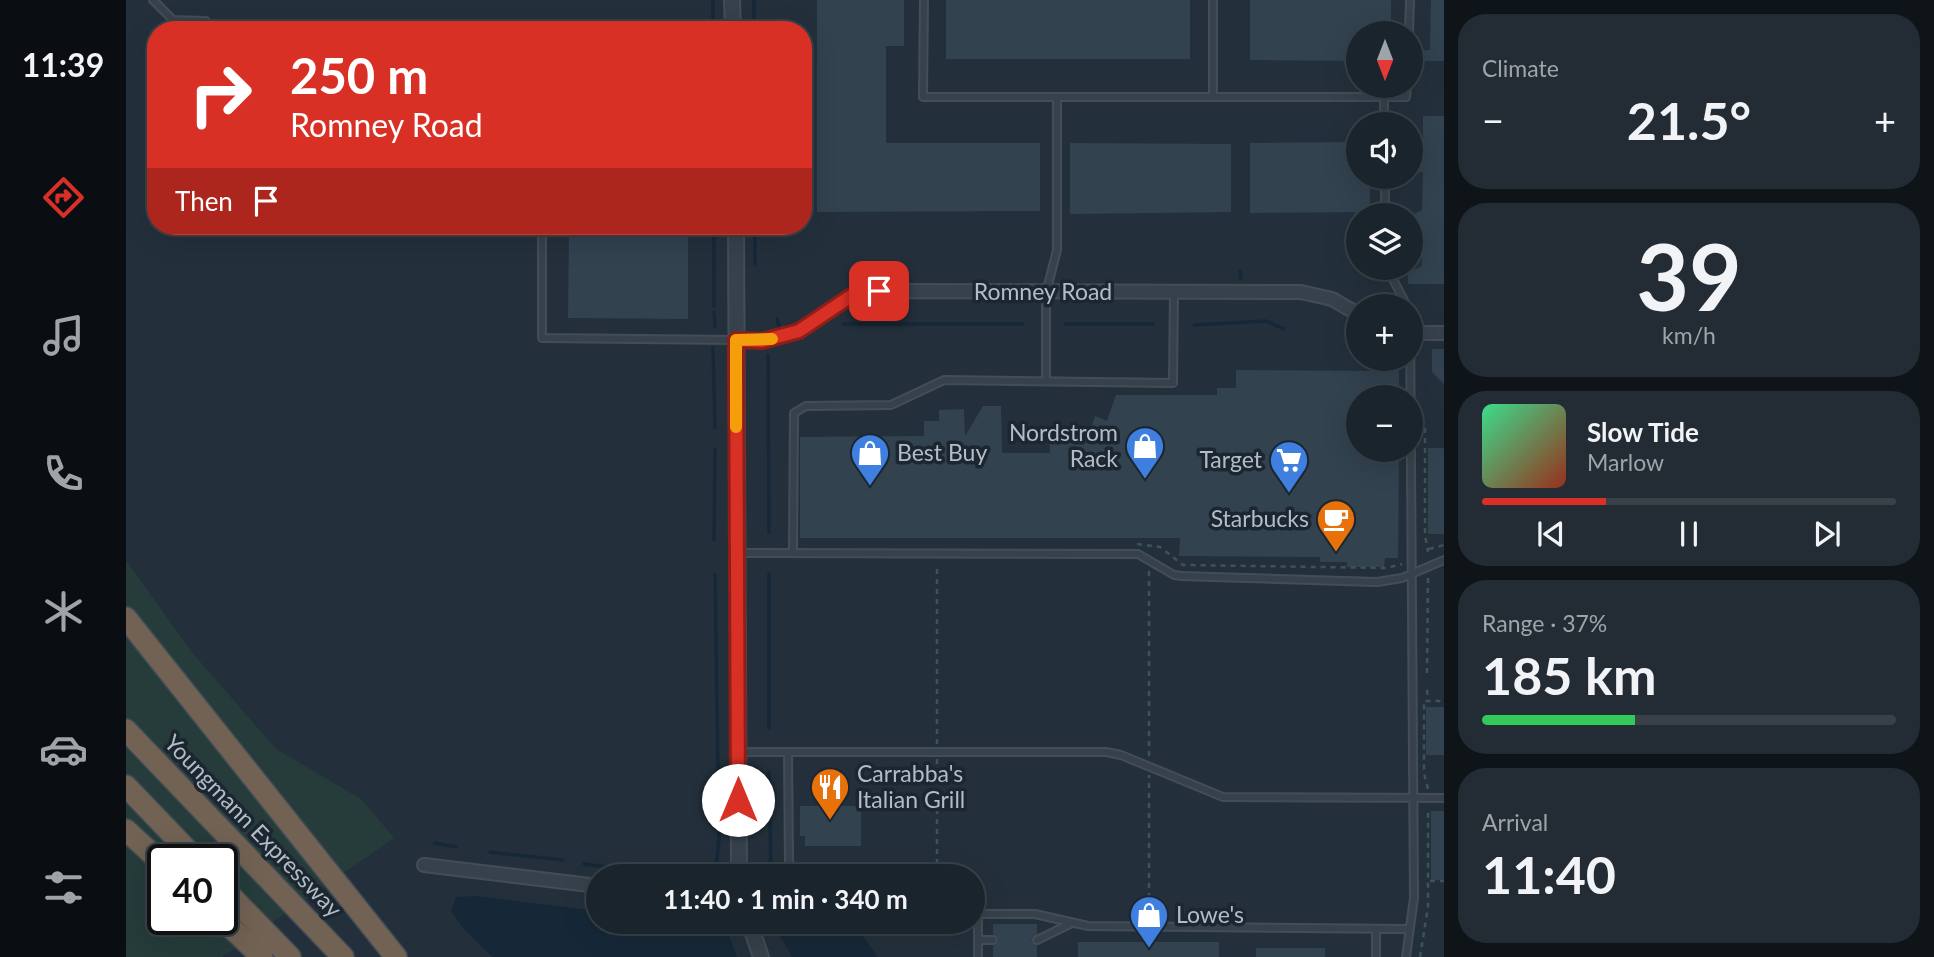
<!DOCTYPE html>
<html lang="en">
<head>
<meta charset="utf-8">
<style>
  body { margin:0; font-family:Lato,sans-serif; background:#232c34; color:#f1f3f6; height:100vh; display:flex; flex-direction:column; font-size:26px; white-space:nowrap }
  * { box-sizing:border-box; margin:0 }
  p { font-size:23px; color:#9fa4a9 }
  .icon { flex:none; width:38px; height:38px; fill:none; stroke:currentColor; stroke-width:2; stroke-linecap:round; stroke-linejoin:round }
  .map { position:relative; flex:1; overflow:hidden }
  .side { display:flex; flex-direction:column; gap:14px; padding:14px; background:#0e1418; width:490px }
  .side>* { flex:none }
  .banner { position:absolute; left:21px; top:21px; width:665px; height:214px; border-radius:28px; box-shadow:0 7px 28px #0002,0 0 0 2px #384148; background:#d93025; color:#fff; overflow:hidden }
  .needle { width:46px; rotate:180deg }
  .fabs { position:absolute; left:1220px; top:21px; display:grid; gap:14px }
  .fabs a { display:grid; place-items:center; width:77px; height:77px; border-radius:50%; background:#1a242c; box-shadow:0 7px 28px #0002,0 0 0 2px #384148; font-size:35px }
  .speed { position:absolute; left:21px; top:844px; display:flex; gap:14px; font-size:35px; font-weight:700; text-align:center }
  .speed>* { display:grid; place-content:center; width:91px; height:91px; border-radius:50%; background:#1a242c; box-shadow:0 7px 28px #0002,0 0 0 2px #384148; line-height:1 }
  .speed .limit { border:4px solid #111; border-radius:10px; background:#fff; color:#111 }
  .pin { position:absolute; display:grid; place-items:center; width:60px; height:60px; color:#fff; margin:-30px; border-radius:14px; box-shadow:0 4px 10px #0006 }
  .me { position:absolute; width:77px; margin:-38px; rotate:0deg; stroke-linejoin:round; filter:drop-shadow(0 0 5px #0008) }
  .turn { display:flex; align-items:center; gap:24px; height:147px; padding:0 28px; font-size:32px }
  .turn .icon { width:91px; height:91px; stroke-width:2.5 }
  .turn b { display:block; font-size:49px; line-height:60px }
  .then { display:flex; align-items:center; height:66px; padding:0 28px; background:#0003; gap:14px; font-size:26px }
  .big { font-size:52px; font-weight:700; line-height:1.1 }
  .side .tile { flex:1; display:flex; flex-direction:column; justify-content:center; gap:10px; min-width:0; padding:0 24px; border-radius:28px; background:#232c34 }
  .side .dial { align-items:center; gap:0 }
  .dial b { font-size:91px; line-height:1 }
  .song { display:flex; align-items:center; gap:21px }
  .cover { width:84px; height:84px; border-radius:10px; background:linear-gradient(135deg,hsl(150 70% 55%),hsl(10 70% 35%)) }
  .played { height:7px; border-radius:4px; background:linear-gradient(90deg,#d93025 30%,#384148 30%) }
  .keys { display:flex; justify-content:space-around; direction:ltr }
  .heat { display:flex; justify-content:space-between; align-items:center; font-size:38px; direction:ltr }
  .charge { height:10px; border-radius:5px; background:linear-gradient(90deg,#34c759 37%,#384148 0) }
  .trip { position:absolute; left:460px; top:864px; width:399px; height:70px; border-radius:35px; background:#1a242c; box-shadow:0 7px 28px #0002,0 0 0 2px #384148; font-weight:700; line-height:70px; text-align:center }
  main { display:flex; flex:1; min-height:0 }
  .menu { display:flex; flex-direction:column; width:126px; justify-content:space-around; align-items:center; background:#0a0e12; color:#9fa4a9 }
  .menu .icon { width:49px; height:49px }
  .menu .current { color:#d93025 }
  .menu b { font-size:32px; color:#f1f3f6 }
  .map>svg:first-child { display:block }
  .green { fill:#253c3b; fill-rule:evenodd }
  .water { fill:#162838 }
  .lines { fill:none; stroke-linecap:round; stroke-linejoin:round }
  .stream { stroke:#162838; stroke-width:3.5 }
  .building { fill:#32424f }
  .service-casing { stroke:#434d57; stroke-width:10 }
  .minor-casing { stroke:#434d57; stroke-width:16 }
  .tertiary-casing { stroke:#434d57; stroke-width:18 }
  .motorway-casing { stroke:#424c56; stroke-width:24 }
  .path { stroke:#3d5453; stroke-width:2.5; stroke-dasharray:5 5; stroke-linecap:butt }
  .service { stroke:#36414b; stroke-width:6 }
  .minor { stroke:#36414b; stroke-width:12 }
  .tertiary { stroke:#36414b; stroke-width:14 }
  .motorway { stroke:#716253; stroke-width:21 }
  .route-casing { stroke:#8d1f18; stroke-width:18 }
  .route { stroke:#d93025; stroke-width:12 }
  .slow { stroke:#f59e0b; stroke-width:12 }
  .labels { text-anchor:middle; stroke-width:7; stroke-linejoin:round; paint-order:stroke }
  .street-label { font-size:23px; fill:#b2bcc7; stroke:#1c2630 }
  .poi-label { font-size:23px; fill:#b2bcc7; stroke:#1c2630; text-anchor:end }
</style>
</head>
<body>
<main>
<nav class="menu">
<b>11:39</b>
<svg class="icon current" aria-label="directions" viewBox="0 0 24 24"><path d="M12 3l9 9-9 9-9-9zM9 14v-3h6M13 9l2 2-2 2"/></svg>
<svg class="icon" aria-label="music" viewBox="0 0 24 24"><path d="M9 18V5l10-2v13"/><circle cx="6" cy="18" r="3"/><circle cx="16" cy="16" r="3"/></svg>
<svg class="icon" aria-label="phone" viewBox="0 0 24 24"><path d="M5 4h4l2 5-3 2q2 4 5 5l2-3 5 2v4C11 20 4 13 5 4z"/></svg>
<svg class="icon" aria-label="climate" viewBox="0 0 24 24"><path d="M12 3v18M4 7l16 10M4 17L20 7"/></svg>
<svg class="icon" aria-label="car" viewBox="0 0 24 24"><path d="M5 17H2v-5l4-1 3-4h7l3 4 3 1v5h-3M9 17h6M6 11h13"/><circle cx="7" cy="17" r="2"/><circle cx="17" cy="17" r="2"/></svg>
<svg class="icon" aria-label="filters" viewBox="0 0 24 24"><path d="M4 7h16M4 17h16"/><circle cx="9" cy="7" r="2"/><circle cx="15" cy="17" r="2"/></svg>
</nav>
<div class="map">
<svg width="1318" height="957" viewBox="0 0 1318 957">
  <rect width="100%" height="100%" fill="#23303b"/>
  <path class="green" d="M0,560L65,651L150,749L235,799L268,838L96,957H0ZM37,859H96V919H37Z"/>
  <path class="water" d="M349,896L472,911V922C514,922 559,917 600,928L611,957H366L337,928L325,911L330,897Z
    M649,926L733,931L752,957H666Z"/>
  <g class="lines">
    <path class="stream" d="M587,0V30
      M628,0V30
      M588,226V306
      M629,226V264
      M1114,271L1115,279
      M588,312L589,327
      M651,319L653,327
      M717,324H897
      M939,324H1027
      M1068,325L1140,321L1158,329
      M660,326L674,323
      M587,348L589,428
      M642,355L643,532
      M588,540L589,449
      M643,728V574
      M643,772L645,877
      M309,843L330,847
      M364,852L437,860
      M458,864L489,868
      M560,873L582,874L590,869L593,840L589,575"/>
  </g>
  <path class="building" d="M691,0H778V46H760V143H914V211L691,212Z
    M820,0H1064V59H820Z
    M1124,0H1265V33H1232V61L1124,60Z
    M1305,0H1318V61H1290V50H1304Z
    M1297,116H1318V284H1282V272L1296,266V227H1284V216L1296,210L1297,172H1284V160L1297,155Z
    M1232,142V177H1244V212L1124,213V143Z
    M944,143L1105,144V212L944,214Z
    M447,226H562V319L442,318L443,232H447Z
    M1306,349H1318V384L1306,372Z
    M1110,370L1273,371V397H1232V450H1273L1272,558H1259L1258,567H1221V562H1194V557L1053,556L1054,538H674V437L798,436V421H813V410L838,409L839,436L857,406H875L876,453H924L923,431H964L969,416L981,421L990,395H1091V388H1110Z
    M1302,448H1318V534H1302Z
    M1300,707H1318V755H1300Z
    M674,806H735V846H679V836H674Z
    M1305,811H1318V880H1305Z
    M867,924H911V934L905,940L911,946V957H867V946L873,941L867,934Z
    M952,942H1093V957H952Z
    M1130,948H1199V957H1130Z"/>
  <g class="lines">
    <g class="service-casing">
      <path id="service" d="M27,0L47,20L80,21
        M798,0L797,97H1280L1281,86
        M1283,33L1284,0
        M1087,97V0
        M1258,97V124
        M1259,177V215
        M416,226V338L610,340
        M1261,268L1281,306
        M920,381V293L931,250V97
        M612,553L1012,554L1048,575L1056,576L1251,582L1276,578L1318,560
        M667,553L668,413L680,406L765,405L818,380L1047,383L1048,292
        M611,752H980L995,755L1097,797L1318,798
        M662,752L663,863L669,870L684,877
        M847,914H909L962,926L1282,929
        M852,940H867
        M911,940L944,924
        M852,957V914
        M1250,957V929
        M1280,957L1288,898L1284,320"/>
    </g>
    <g class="minor-casing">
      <path id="minor" d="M1284,333H1318
        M610,340L637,341L673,331L725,296L753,291L1175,292L1206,299L1232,314
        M298,865L472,886"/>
    </g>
    <g class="tertiary-casing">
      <path id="tertiary" d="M606,0L607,30
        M610,226L613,877
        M623,922L635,957"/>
    </g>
    <g class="motorway-casing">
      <path id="motorway" d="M0,618L270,957
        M0,730L217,957
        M0,786L70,859
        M0,830L37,864
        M96,887L164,957
        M96,919L136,957"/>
    </g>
    <path class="path" d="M1299,428V535L1302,552
      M1011,544L1034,547L1057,565L1260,568L1276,564
      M1303,549L1318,545
      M1301,673L1302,576
      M1301,690L1302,701
      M811,744V565
      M1023,756V570
      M811,759V877
      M1302,789L1298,773V701H1318
      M1304,881H1318
      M1023,918V775
      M1294,957L1302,907V809"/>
    <use href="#service" class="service"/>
    <use href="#minor" class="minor"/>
    <use href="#tertiary" class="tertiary"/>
    <use href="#motorway" class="motorway"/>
  </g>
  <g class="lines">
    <g class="route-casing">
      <path id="route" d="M612,800L610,340L636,341L673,331L725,296L753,291"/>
    </g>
    <use href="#route" class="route"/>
    <path class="slow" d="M610,427V340L646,339"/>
  </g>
  <defs>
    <g id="shop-pin" transform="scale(2.0125)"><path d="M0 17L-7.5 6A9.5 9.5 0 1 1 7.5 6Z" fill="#3f7fe0" stroke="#1c2630"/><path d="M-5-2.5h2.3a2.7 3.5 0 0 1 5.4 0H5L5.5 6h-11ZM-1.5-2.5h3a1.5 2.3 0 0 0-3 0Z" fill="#fff"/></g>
    <g id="supermarket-pin" transform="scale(2.0125)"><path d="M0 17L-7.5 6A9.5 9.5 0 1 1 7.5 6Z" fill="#3f7fe0" stroke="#1c2630"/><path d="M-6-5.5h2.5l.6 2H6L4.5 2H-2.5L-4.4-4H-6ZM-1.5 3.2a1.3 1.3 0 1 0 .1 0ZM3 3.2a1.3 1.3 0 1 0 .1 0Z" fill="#fff"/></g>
    <g id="cafe-pin" transform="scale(2.0125)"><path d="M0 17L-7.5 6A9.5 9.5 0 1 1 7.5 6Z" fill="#e8710a" stroke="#1c2630"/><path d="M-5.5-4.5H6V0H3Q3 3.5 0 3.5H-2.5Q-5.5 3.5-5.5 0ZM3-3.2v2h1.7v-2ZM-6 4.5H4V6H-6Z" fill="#fff"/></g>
    <g id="restaurant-pin" transform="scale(2.0125)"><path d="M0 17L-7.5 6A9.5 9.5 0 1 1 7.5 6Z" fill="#e8710a" stroke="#1c2630"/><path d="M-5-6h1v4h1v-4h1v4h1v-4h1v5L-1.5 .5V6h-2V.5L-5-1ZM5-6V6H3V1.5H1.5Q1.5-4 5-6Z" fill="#fff"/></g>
  </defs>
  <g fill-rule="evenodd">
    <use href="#shop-pin" x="1019" y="446"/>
    <use href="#shop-pin" x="744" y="453"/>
    <use href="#supermarket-pin" x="1163" y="460"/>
    <use href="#cafe-pin" x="1210" y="519"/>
    <use href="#restaurant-pin" x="704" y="787"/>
    <use href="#shop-pin" x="1023" y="915"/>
  </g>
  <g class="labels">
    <g class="street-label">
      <text x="917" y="300">Romney Road</text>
      <text transform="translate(127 826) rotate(46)" y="8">Youngmann Expressway</text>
    </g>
    <g class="poi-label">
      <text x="992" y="441">Nordstrom<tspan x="992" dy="26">Rack</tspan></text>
      <text x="771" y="461" text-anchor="start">Best Buy</text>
      <text x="1136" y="468">Target</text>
      <text x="1183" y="527">Starbucks</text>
      <text x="731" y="782" text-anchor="start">Carrabba's<tspan x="731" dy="26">Italian Grill</tspan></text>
      <text x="1050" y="923" text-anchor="start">Lowe's</text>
    </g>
  </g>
</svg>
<div class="fabs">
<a><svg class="needle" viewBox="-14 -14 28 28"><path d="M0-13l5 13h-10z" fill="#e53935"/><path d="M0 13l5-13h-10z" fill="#9fa4a9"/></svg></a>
<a><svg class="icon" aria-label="sound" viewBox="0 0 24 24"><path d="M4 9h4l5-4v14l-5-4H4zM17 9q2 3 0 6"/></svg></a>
<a><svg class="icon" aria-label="layers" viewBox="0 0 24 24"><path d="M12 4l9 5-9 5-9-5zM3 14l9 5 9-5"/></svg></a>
<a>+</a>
<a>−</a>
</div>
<div class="speed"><div class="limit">40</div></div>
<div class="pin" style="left:753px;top:291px;background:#d93025"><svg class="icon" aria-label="arrive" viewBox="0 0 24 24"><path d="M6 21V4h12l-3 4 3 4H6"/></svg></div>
<svg class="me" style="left:612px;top:800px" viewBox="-20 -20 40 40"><circle r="19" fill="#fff"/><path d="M0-13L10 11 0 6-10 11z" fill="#d93025"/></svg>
<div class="trip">11:40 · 1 min · 340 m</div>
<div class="banner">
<div class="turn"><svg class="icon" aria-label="right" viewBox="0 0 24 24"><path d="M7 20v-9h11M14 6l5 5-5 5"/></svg><div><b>250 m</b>Romney Road</div></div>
<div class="then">Then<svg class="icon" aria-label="arrive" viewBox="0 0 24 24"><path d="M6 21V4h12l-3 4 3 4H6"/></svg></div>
</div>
</div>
<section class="side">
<div class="tile"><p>Climate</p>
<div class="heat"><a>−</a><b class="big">21.5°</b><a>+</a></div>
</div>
<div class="tile dial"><b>39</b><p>km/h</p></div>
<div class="tile">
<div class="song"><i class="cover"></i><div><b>Slow Tide</b><p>Marlow</p></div></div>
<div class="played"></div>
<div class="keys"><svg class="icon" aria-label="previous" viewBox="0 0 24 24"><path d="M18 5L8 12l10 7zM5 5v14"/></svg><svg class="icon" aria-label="pause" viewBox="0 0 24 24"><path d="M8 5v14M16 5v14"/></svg><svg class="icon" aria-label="next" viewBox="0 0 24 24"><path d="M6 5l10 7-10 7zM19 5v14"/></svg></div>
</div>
<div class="tile"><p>Range · 37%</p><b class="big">185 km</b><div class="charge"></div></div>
<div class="tile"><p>Arrival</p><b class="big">11:40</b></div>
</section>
</main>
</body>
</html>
